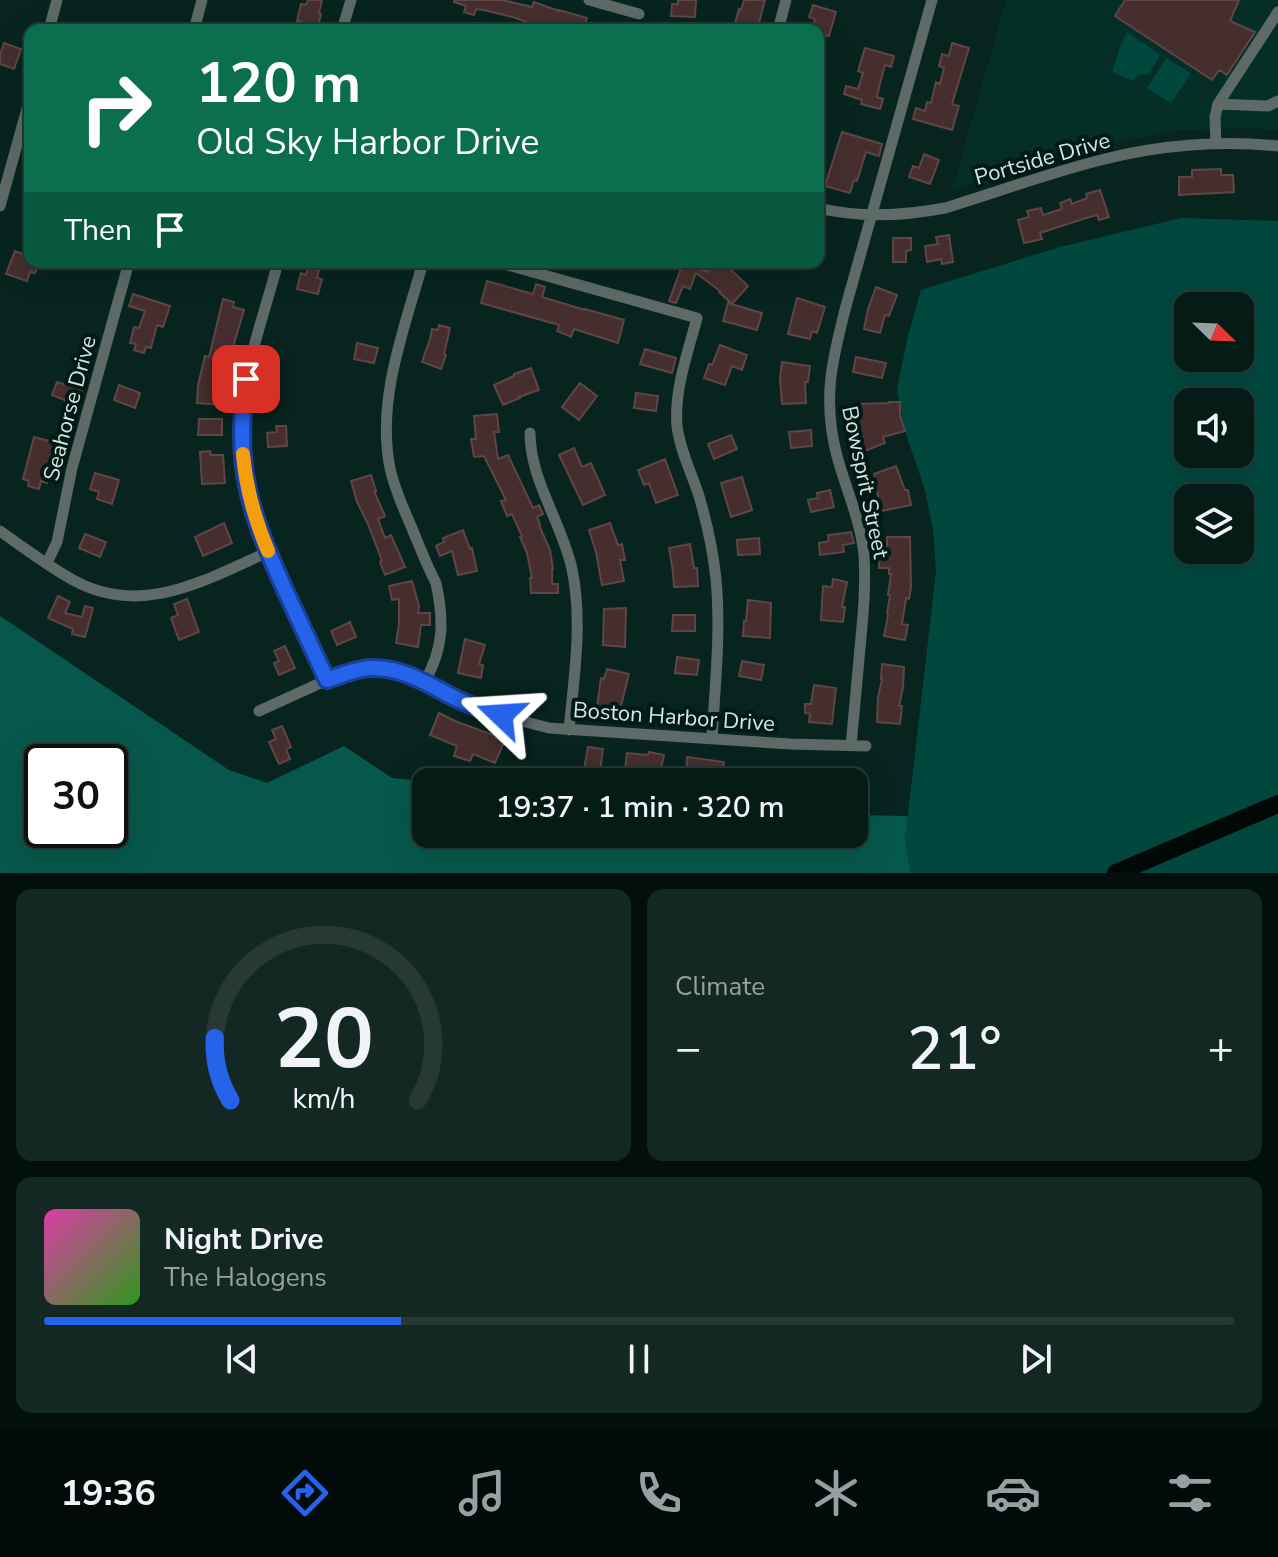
<!DOCTYPE html>
<html lang="en">
<head>
<meta charset="utf-8">
<style>
  body { margin:0; font-family:"Nunito Sans",sans-serif; background:#132823; color:#f1f3f6; height:100vh; display:flex; flex-direction:column; font-size:30px; white-space:nowrap }
  * { box-sizing:border-box; margin:0 }
  p { font-size:26px; color:#97a1a1 }
  .icon { flex:none; width:44px; height:44px; fill:none; stroke:currentColor; stroke-width:2; stroke-linecap:round; stroke-linejoin:round }
  .map { position:relative; height:873px; overflow:hidden }
  .panel { display:flex; flex-direction:column; gap:16px; padding:16px; background:#030f0c; flex:1 }
  .panel>* { flex:none }
  .hud { position:absolute; left:24px; top:24px; width:800px; height:244px; border-radius:16px; box-shadow:0 8px 32px #0002,0 0 0 2px #263935; background:#0b6e4f; color:#fff; overflow:hidden }
  .needle { width:52px; rotate:113deg }
  .fabs { position:absolute; left:1174px; top:292px; display:grid; gap:16px }
  .fabs a { display:grid; place-items:center; width:80px; height:80px; border-radius:16px; background:#051b16; box-shadow:0 8px 32px #0002,0 0 0 2px #263935; font-size:40px }
  .speed { position:absolute; left:24px; top:744px; display:flex; gap:16px; font-size:40px; font-weight:700; text-align:center }
  .speed>* { display:grid; place-content:center; width:104px; height:104px; border-radius:50%; background:#051b16; box-shadow:0 8px 32px #0002,0 0 0 2px #263935; line-height:1 }
  .speed .limit { border:4px solid #111; border-radius:12px; background:#fff; color:#111 }
  .pin { position:absolute; display:grid; place-items:center; width:68px; height:68px; color:#fff; margin:-34px; border-radius:16px; box-shadow:0 4px 12px #0006 }
  .me { position:absolute; width:88px; margin:-44px; rotate:290deg; stroke-linejoin:round; filter:drop-shadow(0 0 6px #0008) }
  .turn { display:flex; align-items:center; gap:28px; height:168px; padding:0 40px; font-size:36px }
  .turn .icon { width:104px; height:104px; stroke-width:2.5 }
  .turn b { display:block; font-size:56px; line-height:68px }
  .then { display:flex; align-items:center; height:76px; padding:0 40px; background:#0003; gap:16px; font-size:30px }
  .big { font-size:60px; font-weight:600; line-height:1.1 }
  .panel .tile { flex:1; display:flex; flex-direction:column; justify-content:center; gap:12px; min-width:0; padding:0 28px; border-radius:16px; background:#132823 }
  .panel .dial { align-items:center; gap:0 }
  .dial svg { height:208px; overflow:visible; fill:none; stroke:#263935; stroke-width:7; stroke-linecap:round; text-anchor:middle }
  .dial text { fill:#f1f3f6; stroke:none }
  .song { display:flex; align-items:center; gap:24px }
  .cover { width:96px; height:96px; border-radius:12px; background:linear-gradient(135deg,hsl(320 70% 55%),hsl(110 70% 35%)) }
  .played { height:8px; border-radius:4px; background:linear-gradient(90deg,#2563eb 30%,#263935 30%) }
  .keys { display:flex; justify-content:space-around; direction:ltr }
  .heat { display:flex; justify-content:space-between; align-items:center; font-size:44px; direction:ltr }
  .panel .tiles { flex:1; display:grid; gap:16px; grid-template-columns:1fr 1fr }
  .tile:last-child { grid-column:span 2 }
  .trip { position:absolute; left:412px; top:768px; width:456px; height:80px; border-radius:16px; background:#051b16; box-shadow:0 8px 32px #0002,0 0 0 2px #263935; font-weight:600; line-height:80px; text-align:center }
  .tab-bar { display:flex; height:128px; justify-content:space-around; align-items:center; background:#020b09; color:#97a1a1 }
  .tab-bar .icon { width:56px; height:56px }
  .tab-bar .current { color:#2563eb }
  .tab-bar b { font-size:36px; color:#f1f3f6 }
  .map>svg:first-child { display:block }
  .built { fill:#052e27 }
  .green { fill:#00483e; fill-rule:evenodd }
  .forest { fill:#07584c; fill-rule:evenodd }
  .lines { fill:none; stroke-linecap:round; stroke-linejoin:round }
  .river { stroke:#010806; stroke-width:18 }
  .building { fill:#462e2e; stroke:#5f4546; stroke-width:2 }
  .minor { stroke:#5d6a67; stroke-width:11 }
  .route-casing { stroke:#184099; stroke-width:20 }
  .route { stroke:#2563eb; stroke-width:14 }
  .slow { stroke:#f59e0b; stroke-width:14 }
  .labels { text-anchor:middle; stroke-width:8; stroke-linejoin:round; paint-order:stroke }
  .street-label { font-size:22px; fill:#d5e5e1; stroke:#001a15 }
</style>
</head>
<body>
<div class="map">
<svg width="1278" height="873" viewBox="0 0 1278 873">
  <rect width="100%" height="100%" fill="#07241e"/>
  <path class="built" d="M1006,0H1278V131L1252,128L1184,130L1122,141L1001,174L952,190Z"/>
  <path class="green" d="M1127,32L1160,55L1149,74L1138,75L1133,81L1112,72C1117,58 1120,44 1127,32Z
    M1166,58L1191,73L1171,103L1147,88Z
    M1181,218L1278,221V873H911L905,840L936,572L933,529L925,490L905,431L897,389L908,336L921,290L1060,247ZM1188,306H1240V358H1188ZM1188,402H1240V454H1188ZM1188,498H1240V550H1188Z"/>
  <path class="forest" d="M0,616L229,770L267,783L344,746L392,778L435,782H426V834H854V815L908,816L905,840L911,873H0ZM42,762H110V830H42Z"/>
  <g class="lines">
    <path class="river" d="M1116,873L1278,804"/>
  </g>
  <path class="building" d="M308,0H322L319,13L321,14L318,26L297,21L301,4L306,5Z
    M454,0H502L532,7L534,2L559,11V10L587,18L583,30H546L516,18L484,10L476,9L474,15L464,12L466,6L454,2Z
    M678,0H696L695,17L671,16L672,4H678Z
    M744,0H765L758,27L751,25L750,30H733L739,9L741,10Z
    M1125,0H1239L1230,21L1255,32L1227,75L1219,70L1212,80L1115,16Z
    M813,5L836,12L829,36L826,35L820,54L818,53V30H812L815,19L809,17Z
    M4,43L21,49L14,69L0,64V55Z
    M952,43L969,48L952,104L959,106L952,130L913,119L916,108L925,111L927,102L931,103L936,82L940,84L944,68L939,66L942,54L949,56Z
    M865,48L894,56L891,67L885,65L880,83L877,97L883,99L880,109L861,104L862,100L844,94L846,86L858,89L863,73L858,71Z
    M842,132L882,144L879,156L866,152L857,181L854,180L850,193L825,186Z
    M924,154L939,160L930,184L909,177L913,166L919,168Z
    M1221,169V175H1233L1234,192L1179,195V177H1192V170Z
    M1100,190L1109,217L1099,220L1097,215L1083,219L1040,233L1042,239L1024,243L1018,220L1029,217L1027,211L1041,208L1043,215L1062,209L1060,203L1070,199L1072,204L1087,198L1086,194Z
    M949,235L953,262L942,264L941,259L927,262L925,246L938,244L936,237Z
    M893,238H911V250L906,251V262H893Z
    M15,251L30,257V262H39L35,273L30,272L27,281L6,274Z
    M715,262H721L728,267L748,286L732,304L719,292L720,291L696,273L690,289L683,286L676,303L669,301L683,263L708,272Z
    M308,267L319,270L317,278L322,279L318,294L297,289L301,273L306,275Z
    M487,281L533,294L536,284L545,287L542,297L585,310V309L624,320L618,343L574,329L571,337L557,331L559,325L481,303Z
    M876,287L897,295L889,316L885,315L880,333L864,329L868,309Z
    M133,294L170,306L163,327L157,325L151,348L146,347L144,353L134,350L136,344L130,343L134,327L139,328L145,311L129,306Z
    M797,298L825,307L817,333L812,331L810,339L788,334Z
    M223,299L234,302L233,307L244,310L233,347L226,346L222,365L230,367L228,377L226,376L223,405L197,403L198,385L205,356L209,357Z
    M728,303L762,313L757,330L723,321Z
    M439,325L450,328L444,354L446,355L441,369L422,362L430,339L432,329L438,330Z
    M357,343L378,348L374,363L354,359Z
    M720,345L747,355L742,370L732,366L725,385L704,378L709,364L712,365Z
    M645,349L676,358L672,373L640,364Z
    M856,357L886,363L882,378L853,372Z
    M782,362L810,366L808,382H805L806,403L782,404L780,378Z
    M531,368L539,390L519,397L520,398L503,405L494,385L514,376V374Z
    M57,382L82,390L81,398L68,395L67,401L52,395Z
    M580,383L597,396L579,420L562,407Z
    M119,385L140,393L135,408L114,400Z
    M636,393L658,396L656,411L634,408Z
    M889,402H900V415L905,431L883,437L885,443L862,452L854,430V404L889,403Z
    M497,414L499,432H494L498,459L508,455L533,508L539,505L543,514L537,517L540,524L539,525L550,550L553,569H552V584H558V593H531L530,578H532L527,553L520,537L522,536L512,514L507,516L501,501L506,500L484,456L474,457L471,439H476L474,416Z
    M199,419H222V435H198Z
    M276,426H286L287,446L268,447L267,433L277,432Z
    M811,430L812,446L791,448L789,432Z
    M731,435L737,449L714,459L708,444Z
    M34,437L68,446L65,458L53,454L47,483L41,481L39,489L28,486L29,481L23,479Z
    M574,448L582,467L591,463L605,495L583,505L559,455Z
    M210,451L211,455H223L225,483L202,484L200,452Z
    M665,459L678,495L656,503L649,483L644,485L638,470Z
    M896,466L905,490H908L911,505L881,511L874,474Z
    M95,473L119,480L112,504L97,499L99,492L90,489Z
    M371,475L376,491H374L385,516L378,519L385,538L391,535L405,567L385,575L380,562L382,561L368,524L357,502L351,481Z
    M742,477L752,510L731,517L721,483Z
    M830,490L834,507L811,512L808,500L818,498L817,493Z
    M224,523L232,543L203,556L195,537Z
    M610,523L618,545L622,544L625,560H620L624,581L602,585L596,552L589,530Z
    M463,530L470,549L472,548L477,571L458,575L452,551L440,556L436,546L444,542L443,538Z
    M851,532L854,543L843,545L844,552L820,555L819,543L829,541L828,535Z
    M85,534L106,542L100,557L79,548Z
    M887,537H910L911,588L909,599L906,598L902,624L908,625L905,640L884,636L888,615L887,614L890,595H888L891,574H889V568H879V559H887Z
    M759,538L760,554L738,555L737,540Z
    M690,544L694,568H697L698,586L674,587L673,572L669,548Z
    M833,579L847,582L842,607H845L843,622L821,620L823,586L832,587Z
    M412,581L419,606L418,613H430V625H421L418,647L396,643L399,624V599L392,600L389,586Z
    M58,596L70,602L65,613L82,617L85,606L93,608L85,637L72,634L73,629L48,618Z
    M187,599L199,632L179,640L171,618L178,615L174,604Z
    M748,600L771,603L770,638L743,636L744,621H746Z
    M626,608L625,647L603,645L604,609Z
    M673,615H695V631H672Z
    M350,622L356,637L337,645L331,631Z
    M465,639L485,645L479,664L483,665L481,678L458,673Z
    M285,646L295,668L279,675L274,663L279,661L274,651Z
    M677,657L699,660L697,675L675,673Z
    M742,661L764,665L761,680L739,676Z
    M882,664L904,667L903,687L899,706H902L900,724L877,722L878,697L882,679H881Z
    M607,669L629,674L620,710L597,707L601,678L604,679Z
    M814,685L836,688L832,724L809,722L810,714L805,713V704H811Z
    M439,713L455,721L496,736L495,738L504,742L495,763L473,754L470,761L454,756L457,746L430,735Z
    M282,726L291,747L286,749L290,759L279,764L269,742L276,739L272,730Z
    M588,747L603,749L600,771L584,769Z
    M649,752L664,755L659,778L640,774V780L624,778L627,753L648,755Z
    M687,757L724,762L720,782L701,779V781L686,780Z"/>
  <g class="lines">
    <path class="minor" d="M589,0L639,14
      M49,30L57,0
      M194,30L202,0
      M342,30L351,0
      M778,30L786,0
      M1218,104L1268,106L1278,101
      M1216,144L1215,117L1218,104L1278,12
      M0,206L30,98
      M818,208C860,218 903,216 945,208C998,192 1051,172 1105,159C1160,145 1222,140 1278,146
      M278,262C268,301 254,340 246,380C225,489 283,585 327,680
      M423,262C405,327 376,399 390,468C394,488 403,507 411,526C419,545 426,564 436,583C444,620 444,648 425,681
      M497,262L697,318C688,352 674,390 677,426C680,450 691,472 699,496C707,523 713,551 716,579C721,633 715,685 712,738
      M530,433C530,480 562,523 572,569C583,622 574,677 569,730
      M0,531C24,548 48,566 73,580C142,618 205,580 268,552
      M47,563L57,542L72,468L129,262
      M259,711L327,680L351,672L380,668L409,674L484,711L549,728L790,744L866,746
      M851,746C854,713 857,680 860,648C863,617 866,587 864,556C861,521 846,490 837,456C822,400 832,360 846,306L932,0"/>
  </g>
  <g class="lines">
    <g class="route-casing">
      <path id="route" d="M246,379C243,409 240,437 244,466C249,510 267,550 285,590C299,620 313,650 327,680C341,675 355,669 370,668C402,667 426,683 453,697C469,705 485,711 501,715"/>
    </g>
    <use href="#route" class="route"/>
    <path class="slow" d="M243,454C246,488 255,520 268,551"/>
  </g>
  <g class="labels">
    <g class="street-label">
      <text transform="translate(1042 158) rotate(-16)" y="8">Portside Drive</text>
      <text transform="translate(69 408) rotate(-75)" y="8">Seahorse Drive</text>
      <text transform="translate(866 482) rotate(78)" y="8">Bowsprit Street</text>
      <text transform="translate(674 716) rotate(4)" y="8">Boston Harbor Drive</text>
    </g>
  </g>
</svg>
<div class="fabs">
<a><svg class="needle" viewBox="-14 -14 28 28"><path d="M0-13l5 13h-10z" fill="#e53935"/><path d="M0 13l5-13h-10z" fill="#97a1a1"/></svg></a>
<a><svg class="icon" aria-label="sound" viewBox="0 0 24 24"><path d="M4 9h4l5-4v14l-5-4H4zM17 9q2 3 0 6"/></svg></a>
<a><svg class="icon" aria-label="layers" viewBox="0 0 24 24"><path d="M12 4l9 5-9 5-9-5zM3 14l9 5 9-5"/></svg></a>
</div>
<div class="speed"><div class="limit">30</div></div>
<div class="pin" style="left:246px;top:379px;background:#d93025"><svg class="icon" aria-label="arrive" viewBox="0 0 24 24"><path d="M6 21V4h12l-3 4 3 4H6"/></svg></div>
<svg class="me" style="left:501px;top:715px" viewBox="-20 -20 40 40"><path d="M0-17L14 15 0 8-14 15z" fill="#2563eb" stroke="#fff" stroke-width="4"/></svg>
<div class="trip">19:37 · 1 min · 320 m</div>
<div class="hud">
<div class="turn"><svg class="icon" aria-label="right" viewBox="0 0 24 24"><path d="M7 20v-9h11M14 6l5 5-5 5"/></svg><div><b>120 m</b>Old Sky Harbor Drive</div></div>
<div class="then">Then<svg class="icon" aria-label="arrive" viewBox="0 0 24 24"><path d="M6 21V4h12l-3 4 3 4H6"/></svg></div>
</div>
</div>
<section class="panel">
<div class="tiles">
<div class="tile dial"><svg viewBox="0 0 100 80">
<path d="M14 69A42 42 0 1 1 86 69"/>
<path d="M14 69A42 42 0 0 1 8 45" stroke="#2563eb"/>
<text x="50" y="56" font-size="32" font-weight="700">20</text>
<text x="50" y="72" font-size="11">km/h</text>
</svg></div>
<div class="tile"><p>Climate</p>
<div class="heat"><a>−</a><b class="big">21°</b><a>+</a></div>
</div>
<div class="tile">
<div class="song"><i class="cover"></i><div><b>Night Drive</b><p>The Halogens</p></div></div>
<div class="played"></div>
<div class="keys"><svg class="icon" aria-label="previous" viewBox="0 0 24 24"><path d="M18 5L8 12l10 7zM5 5v14"/></svg><svg class="icon" aria-label="pause" viewBox="0 0 24 24"><path d="M8 5v14M16 5v14"/></svg><svg class="icon" aria-label="next" viewBox="0 0 24 24"><path d="M6 5l10 7-10 7zM19 5v14"/></svg></div>
</div>
</div>
</section>
<nav class="tab-bar">
<b>19:36</b>
<svg class="icon current" aria-label="directions" viewBox="0 0 24 24"><path d="M12 3l9 9-9 9-9-9zM9 14v-3h6M13 9l2 2-2 2"/></svg>
<svg class="icon" aria-label="music" viewBox="0 0 24 24"><path d="M9 18V5l10-2v13"/><circle cx="6" cy="18" r="3"/><circle cx="16" cy="16" r="3"/></svg>
<svg class="icon" aria-label="phone" viewBox="0 0 24 24"><path d="M5 4h4l2 5-3 2q2 4 5 5l2-3 5 2v4C11 20 4 13 5 4z"/></svg>
<svg class="icon" aria-label="climate" viewBox="0 0 24 24"><path d="M12 3v18M4 7l16 10M4 17L20 7"/></svg>
<svg class="icon" aria-label="car" viewBox="0 0 24 24"><path d="M5 17H2v-5l4-1 3-4h7l3 4 3 1v5h-3M9 17h6M6 11h13"/><circle cx="7" cy="17" r="2"/><circle cx="17" cy="17" r="2"/></svg>
<svg class="icon" aria-label="filters" viewBox="0 0 24 24"><path d="M4 7h16M4 17h16"/><circle cx="9" cy="7" r="2"/><circle cx="15" cy="17" r="2"/></svg>
</nav>
</body>
</html>
